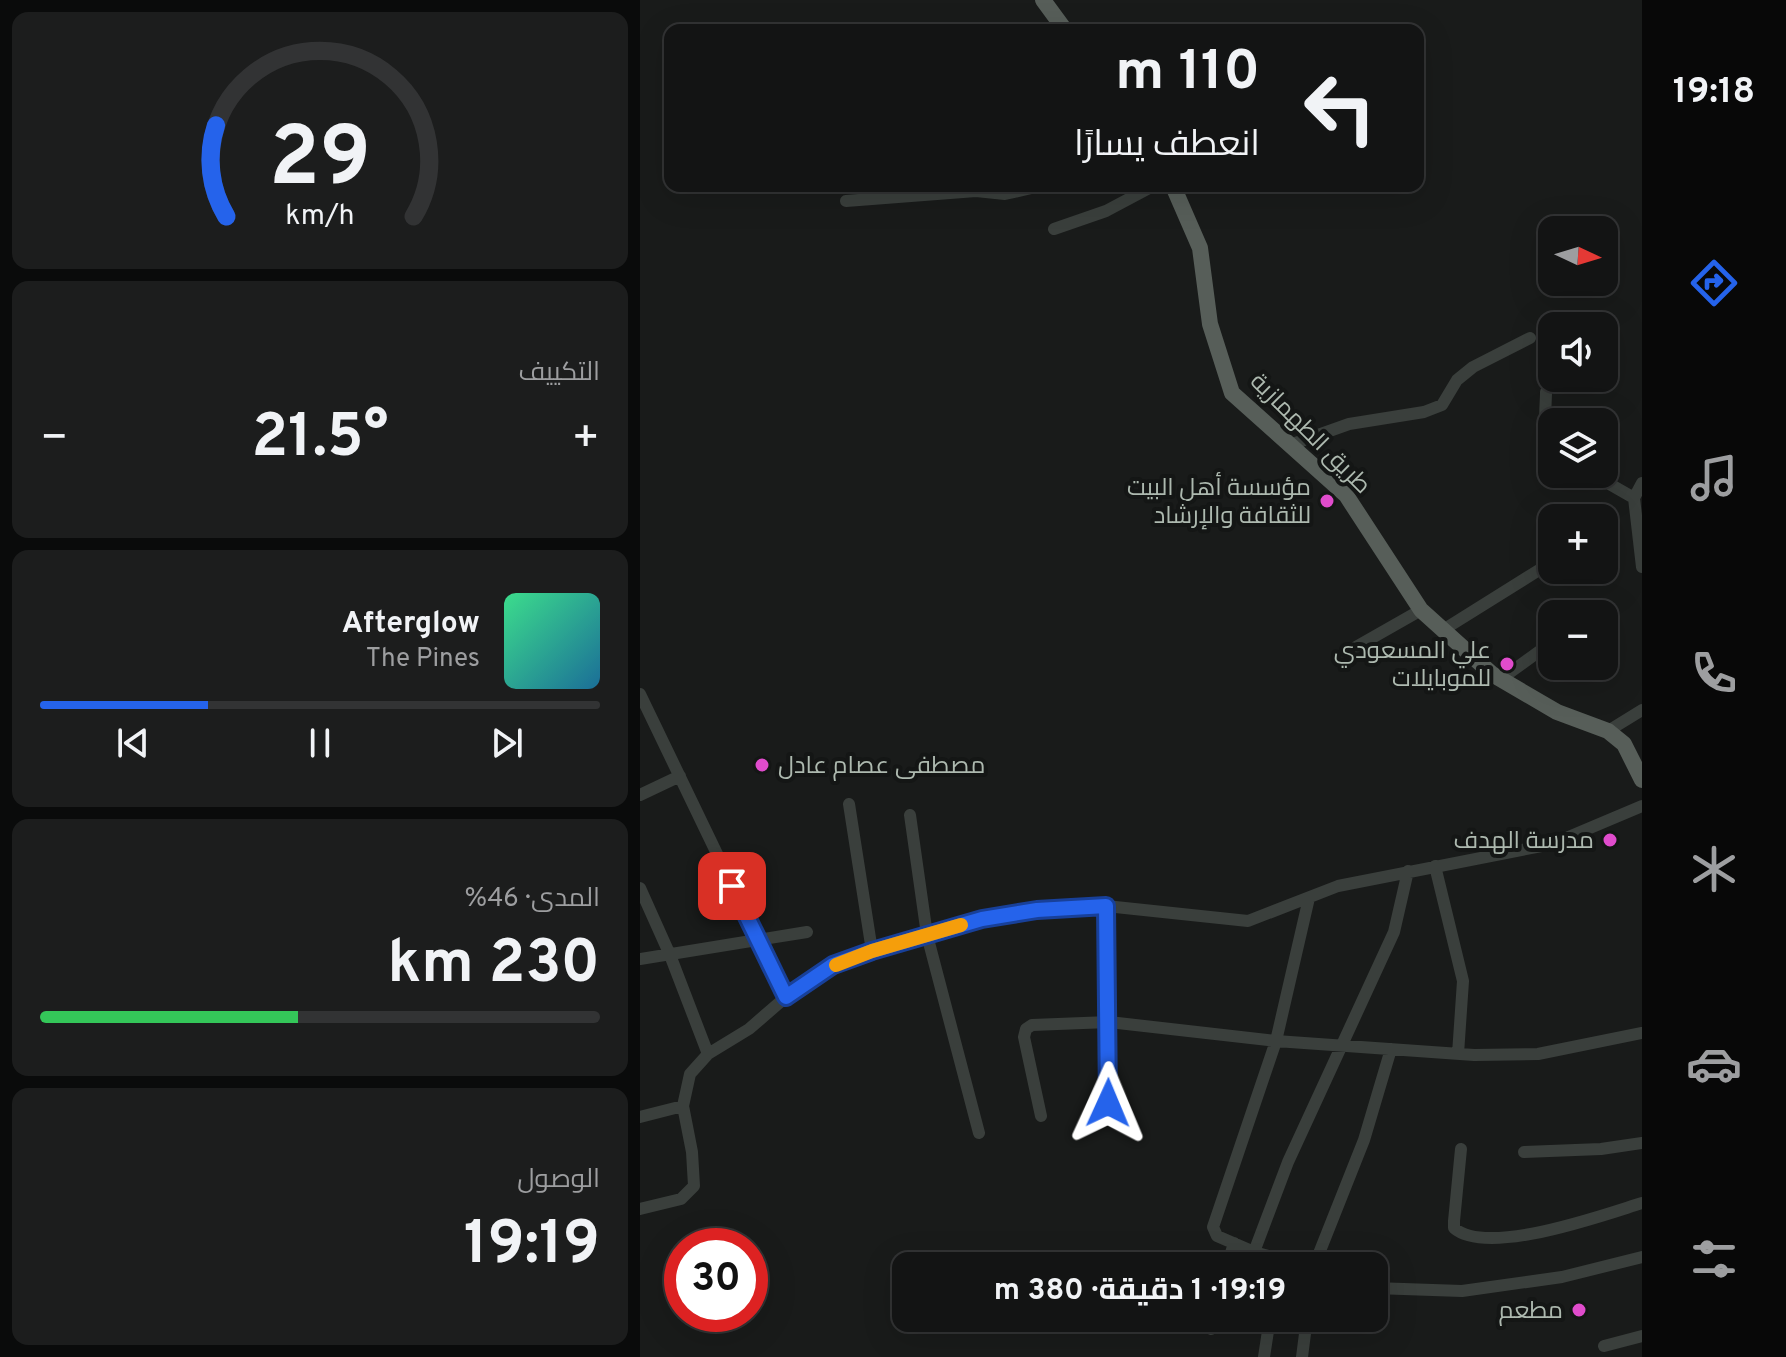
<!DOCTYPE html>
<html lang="ar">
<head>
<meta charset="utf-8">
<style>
  body { margin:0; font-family:Overpass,Cairo,sans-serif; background:#1c1d1d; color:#f1f3f6; direction:rtl; height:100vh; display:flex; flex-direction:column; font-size:30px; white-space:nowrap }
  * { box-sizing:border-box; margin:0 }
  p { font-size:26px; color:#9d9ea0 }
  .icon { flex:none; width:44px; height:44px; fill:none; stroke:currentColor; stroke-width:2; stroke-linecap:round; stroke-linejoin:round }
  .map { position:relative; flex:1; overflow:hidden; direction:ltr }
  .drawer { display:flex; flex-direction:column; gap:12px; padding:12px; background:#0a0b0b; width:640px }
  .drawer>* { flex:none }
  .guide { position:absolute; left:24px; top:24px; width:760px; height:168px; border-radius:16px; box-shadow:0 8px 32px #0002,0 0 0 2px #323334; direction:rtl; background:#131414; color:#f1f3f6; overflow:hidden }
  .needle { width:52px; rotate:94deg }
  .tools { position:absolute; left:898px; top:216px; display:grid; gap:16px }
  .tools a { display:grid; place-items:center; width:80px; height:80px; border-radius:16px; background:#131414; box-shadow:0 8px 32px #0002,0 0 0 2px #323334; font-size:40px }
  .speed { position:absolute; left:24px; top:1228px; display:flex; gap:16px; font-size:40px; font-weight:700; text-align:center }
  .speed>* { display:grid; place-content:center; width:104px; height:104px; border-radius:50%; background:#131414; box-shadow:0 8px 32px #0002,0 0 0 2px #323334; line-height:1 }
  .speed .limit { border:12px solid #d22; background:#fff; color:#111 }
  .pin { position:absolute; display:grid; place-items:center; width:68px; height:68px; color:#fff; margin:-34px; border-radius:16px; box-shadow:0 4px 12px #0006 }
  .me { position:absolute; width:88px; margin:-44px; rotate:1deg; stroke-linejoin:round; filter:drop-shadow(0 0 6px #0008) }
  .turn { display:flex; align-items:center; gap:28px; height:168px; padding:0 32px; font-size:36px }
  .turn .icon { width:104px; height:104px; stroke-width:2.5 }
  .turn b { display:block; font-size:56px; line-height:68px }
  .big { font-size:60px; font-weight:700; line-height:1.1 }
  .drawer .card { flex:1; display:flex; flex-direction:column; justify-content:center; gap:12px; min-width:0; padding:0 28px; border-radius:16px; background:#1c1d1d }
  .drawer .dial { align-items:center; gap:0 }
  .dial svg { height:208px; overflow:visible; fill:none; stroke:#323334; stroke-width:7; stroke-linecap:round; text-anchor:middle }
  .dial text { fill:#f1f3f6; stroke:none }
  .song { display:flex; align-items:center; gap:24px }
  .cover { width:96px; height:96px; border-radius:12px; background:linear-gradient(135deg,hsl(150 70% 55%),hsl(200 70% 35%)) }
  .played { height:8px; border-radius:4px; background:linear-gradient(90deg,#2563eb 30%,#323334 30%) }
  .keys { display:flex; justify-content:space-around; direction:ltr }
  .heat { display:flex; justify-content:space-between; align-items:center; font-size:44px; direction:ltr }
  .charge { height:12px; border-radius:6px; background:linear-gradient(90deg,#34c759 46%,#323334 0) }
  .trip { position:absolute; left:252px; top:1252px; width:496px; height:80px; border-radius:16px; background:#131414; box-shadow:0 8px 32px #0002,0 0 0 2px #323334; font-weight:700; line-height:80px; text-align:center; direction:rtl }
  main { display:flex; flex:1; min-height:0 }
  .tab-bar { display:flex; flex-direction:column; width:144px; justify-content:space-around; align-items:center; background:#080808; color:#9d9ea0 }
  .tab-bar .icon { width:56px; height:56px }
  .tab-bar .active { color:#2563eb }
  .tab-bar b { font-size:36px; color:#f1f3f6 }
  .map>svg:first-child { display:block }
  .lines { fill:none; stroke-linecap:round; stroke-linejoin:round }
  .minor { stroke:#3a3f3c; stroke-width:12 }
  .major { stroke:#575e59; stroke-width:16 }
  .route-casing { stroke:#184099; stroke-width:20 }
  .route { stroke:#2563eb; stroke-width:14 }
  .slow { stroke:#f59e0b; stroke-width:14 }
  .poi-dot { fill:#e04ccc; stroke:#141615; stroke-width:3 }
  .labels { text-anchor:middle; stroke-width:8; stroke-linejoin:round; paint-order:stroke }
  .street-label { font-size:24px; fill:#adb9af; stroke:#141615 }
  .poi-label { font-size:24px; fill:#adb9af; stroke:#141615; text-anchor:end }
</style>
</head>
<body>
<main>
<nav class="tab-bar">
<b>19:18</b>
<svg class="icon active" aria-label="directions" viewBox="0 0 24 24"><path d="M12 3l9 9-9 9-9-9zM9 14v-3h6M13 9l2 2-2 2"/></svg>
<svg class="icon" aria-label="music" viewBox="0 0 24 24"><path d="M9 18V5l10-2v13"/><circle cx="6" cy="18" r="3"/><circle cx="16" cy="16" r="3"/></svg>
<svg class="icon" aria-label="phone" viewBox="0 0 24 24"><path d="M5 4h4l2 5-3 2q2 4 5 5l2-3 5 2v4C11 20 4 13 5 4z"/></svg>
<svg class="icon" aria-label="climate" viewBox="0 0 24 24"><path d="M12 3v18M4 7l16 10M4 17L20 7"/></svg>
<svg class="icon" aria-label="car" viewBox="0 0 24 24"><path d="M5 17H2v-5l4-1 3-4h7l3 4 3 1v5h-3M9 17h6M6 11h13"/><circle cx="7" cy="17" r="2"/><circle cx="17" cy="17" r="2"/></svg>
<svg class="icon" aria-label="filters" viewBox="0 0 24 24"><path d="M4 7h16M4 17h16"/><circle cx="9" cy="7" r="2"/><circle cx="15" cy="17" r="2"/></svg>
</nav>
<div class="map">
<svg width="1002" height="1357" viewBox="0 0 1002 1357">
  <rect width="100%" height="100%" fill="#191b1a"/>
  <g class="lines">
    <path class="minor" d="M206,201L336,191L365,194L400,186
      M414,229L466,211L513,186
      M906,392C906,408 902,428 912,441
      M650,445L709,424L784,412L802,405L817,380L833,367L890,338
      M952,474L994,498
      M1002,483L994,498L1002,567
      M803,630L899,570
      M716,647L781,610
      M861,679L912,642
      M0,694L146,997
      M968,731L1002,710
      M0,795L40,776
      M209,804L232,951
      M270,815L287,935L339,1133
      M795,866L823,981L818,1054
      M0,888L30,955L68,1054
      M466,906L468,1103
      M0,959L167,932
      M401,1116L384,1037L386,1029L392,1025L469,1022L636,1041L834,1055L898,1054L1002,1033
      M0,1117L43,1106
      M821,1149L814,1221V1228C847,1257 963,1215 1002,1203
      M884,1152L961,1149L1002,1143
      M0,1209L41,1199L54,1186L52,1152L43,1106L50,1074L68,1054L109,1029L146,997L193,965L232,951L342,919L397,910L466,906L608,921L698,886L912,844L1002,806
      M614,1252L648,1162L754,932L768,871
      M587,1266L594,1243
      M665,1266L614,1252L577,1236L573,1227L636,1041L669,898
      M674,1266L724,1140L751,1049
      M734,1288L822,1291L922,1277L1002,1257
      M571,1329L574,1318
      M964,1346L1002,1336
      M624,1357L630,1318
      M662,1357L667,1318"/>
    <path class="major" d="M403,0L425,30
      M533,186L560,248L570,324L592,393L706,495L781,610L852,674L917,712L968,731L984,744L1002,780"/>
  </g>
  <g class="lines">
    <g class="route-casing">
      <path id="route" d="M92,886L146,997L193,965L232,951L342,919L397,910L466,906L468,1103"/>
    </g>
    <use href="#route" class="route"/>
    <path class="slow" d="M196,965L232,951L321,925"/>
  </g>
  <g class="poi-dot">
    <circle cx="687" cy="501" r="8"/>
    <circle cx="867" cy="664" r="8"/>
    <circle cx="122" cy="765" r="8"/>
    <circle cx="970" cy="840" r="8"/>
    <circle cx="939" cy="1310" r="8"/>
  </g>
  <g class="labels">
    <g class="street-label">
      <text transform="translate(671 433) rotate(45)" y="8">طريق الطهمازية</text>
    </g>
    <g class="poi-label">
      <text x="671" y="495">مؤسسة أهل البيت<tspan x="671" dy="28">للثقافة والإرشاد</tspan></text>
      <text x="851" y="658">علي المسعودي<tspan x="851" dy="28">للموبايلات</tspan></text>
      <text x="138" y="773" text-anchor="start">مصطفى عصام عادل</text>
      <text x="954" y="848">مدرسة الهدف</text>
      <text x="923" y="1318">مطعم</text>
    </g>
  </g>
</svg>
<div class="tools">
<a><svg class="needle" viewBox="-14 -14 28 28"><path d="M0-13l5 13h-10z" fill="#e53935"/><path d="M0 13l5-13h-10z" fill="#9d9ea0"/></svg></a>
<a><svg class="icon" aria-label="sound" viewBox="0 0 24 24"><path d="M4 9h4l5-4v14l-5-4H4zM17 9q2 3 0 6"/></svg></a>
<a><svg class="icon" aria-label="layers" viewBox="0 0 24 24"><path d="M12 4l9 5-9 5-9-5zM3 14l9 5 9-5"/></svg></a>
<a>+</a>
<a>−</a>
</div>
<div class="speed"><div class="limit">30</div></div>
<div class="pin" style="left:92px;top:886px;background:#d93025"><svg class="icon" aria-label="arrive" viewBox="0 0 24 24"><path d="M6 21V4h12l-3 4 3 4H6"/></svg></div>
<svg class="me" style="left:468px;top:1103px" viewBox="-20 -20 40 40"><path d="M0-17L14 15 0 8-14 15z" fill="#2563eb" stroke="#fff" stroke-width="4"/></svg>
<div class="trip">19:19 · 1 دقيقة · 380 m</div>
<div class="guide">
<div class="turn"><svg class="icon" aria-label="left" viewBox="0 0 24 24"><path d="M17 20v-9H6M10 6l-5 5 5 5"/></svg><div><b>110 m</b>انعطف يسارًا</div></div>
</div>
</div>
<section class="drawer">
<div class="card dial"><svg viewBox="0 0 100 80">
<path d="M14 69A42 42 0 1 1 86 69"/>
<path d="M14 69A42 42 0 0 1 10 34" stroke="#2563eb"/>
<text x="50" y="56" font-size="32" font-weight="700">29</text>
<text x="50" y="72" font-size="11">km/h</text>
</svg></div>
<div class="card"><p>التكييف</p>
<div class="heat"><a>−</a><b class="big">21.5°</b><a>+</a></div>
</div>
<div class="card">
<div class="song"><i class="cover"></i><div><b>Afterglow</b><p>The Pines</p></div></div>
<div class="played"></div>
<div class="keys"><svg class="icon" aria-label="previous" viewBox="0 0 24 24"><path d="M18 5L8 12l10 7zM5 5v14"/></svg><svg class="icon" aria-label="pause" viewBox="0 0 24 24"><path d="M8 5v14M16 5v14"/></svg><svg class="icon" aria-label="next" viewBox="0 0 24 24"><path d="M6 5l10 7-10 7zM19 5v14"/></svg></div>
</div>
<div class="card"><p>المدى · 46%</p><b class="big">230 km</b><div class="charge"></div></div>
<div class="card"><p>الوصول</p><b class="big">19:19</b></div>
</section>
</main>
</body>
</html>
